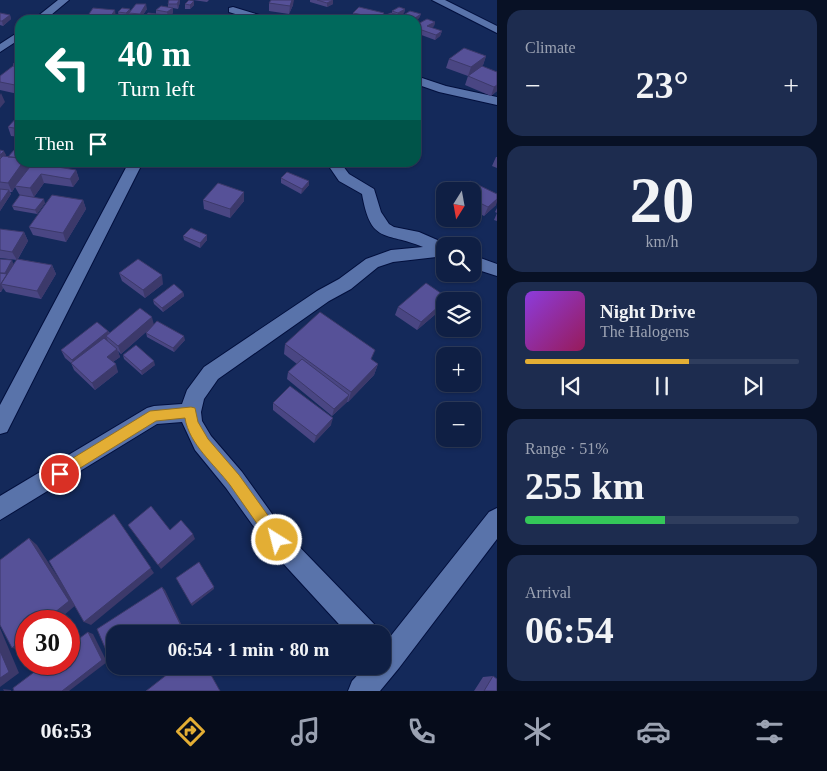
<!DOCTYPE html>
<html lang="en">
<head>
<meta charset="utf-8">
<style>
  body { margin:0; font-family:Georgia,serif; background:#1d2c4f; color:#f1f3f6; height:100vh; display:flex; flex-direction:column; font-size:19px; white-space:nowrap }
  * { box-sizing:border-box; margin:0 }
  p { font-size:16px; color:#9ba2b2 }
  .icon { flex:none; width:28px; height:28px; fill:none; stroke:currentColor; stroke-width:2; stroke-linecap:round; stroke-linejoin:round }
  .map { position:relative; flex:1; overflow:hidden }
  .panel { display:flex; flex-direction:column; gap:10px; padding:10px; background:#081125; width:330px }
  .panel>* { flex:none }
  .top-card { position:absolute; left:15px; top:15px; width:406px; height:152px; border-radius:15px; box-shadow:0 1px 4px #0004,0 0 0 1px #2f3d5d; background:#00695c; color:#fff; overflow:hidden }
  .needle { width:32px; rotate:191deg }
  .buttons { position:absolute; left:436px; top:182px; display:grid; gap:10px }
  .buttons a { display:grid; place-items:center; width:45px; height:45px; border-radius:10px; background:#0f1f44; box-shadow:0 1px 4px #0004,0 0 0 1px #2f3d5d; font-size:25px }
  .speed { position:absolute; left:15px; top:610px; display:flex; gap:10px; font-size:25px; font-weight:700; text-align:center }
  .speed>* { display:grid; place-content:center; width:65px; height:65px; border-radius:50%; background:#0f1f44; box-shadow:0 1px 4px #0004,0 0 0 1px #2f3d5d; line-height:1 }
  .speed .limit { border:8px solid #d22; background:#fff; color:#111 }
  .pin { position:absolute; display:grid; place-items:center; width:42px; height:42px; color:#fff; margin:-21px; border:2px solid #fff; border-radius:50%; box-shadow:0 1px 5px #0007 }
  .me { position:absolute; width:55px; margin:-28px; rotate:324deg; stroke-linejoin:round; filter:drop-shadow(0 0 4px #0008) }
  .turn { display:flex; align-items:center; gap:18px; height:105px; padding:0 20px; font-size:22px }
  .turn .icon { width:65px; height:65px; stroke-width:2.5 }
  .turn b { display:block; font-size:35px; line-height:42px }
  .then { display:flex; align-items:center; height:48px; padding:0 20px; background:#0003; gap:10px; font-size:19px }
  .big { font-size:38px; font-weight:700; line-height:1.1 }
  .panel .widget { flex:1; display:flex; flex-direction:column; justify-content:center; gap:8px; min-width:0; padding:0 18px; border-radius:15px; background:#1d2c4f }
  .panel .dial { align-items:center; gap:0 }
  .dial b { font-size:65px; line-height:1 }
  .song { display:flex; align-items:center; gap:15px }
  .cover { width:60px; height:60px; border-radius:8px; background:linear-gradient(135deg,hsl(270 70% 55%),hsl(330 70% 35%)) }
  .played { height:5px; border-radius:2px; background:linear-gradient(90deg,#e3ae34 60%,#2f3d5d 60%) }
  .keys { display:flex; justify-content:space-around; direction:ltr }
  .heat { display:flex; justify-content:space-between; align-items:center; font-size:28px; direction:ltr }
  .charge { height:8px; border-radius:4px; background:linear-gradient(90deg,#34c759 51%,#2f3d5d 0) }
  .trip { position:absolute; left:106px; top:625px; width:285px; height:50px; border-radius:15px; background:#0f1f44; box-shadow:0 1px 4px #0004,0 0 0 1px #2f3d5d; font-weight:700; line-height:50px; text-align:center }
  .menu { display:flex; height:80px; justify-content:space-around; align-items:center; background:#060c1b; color:#9ba2b2 }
  .menu .icon { width:35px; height:35px }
  .menu .on { color:#e3ae34 }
  .menu b { font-size:22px; color:#f1f3f6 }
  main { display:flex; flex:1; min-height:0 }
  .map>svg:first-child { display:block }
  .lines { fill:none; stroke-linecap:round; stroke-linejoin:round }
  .street-casing { stroke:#020f3d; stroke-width:2 }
  .street { fill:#5973aa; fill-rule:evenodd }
  .wall { fill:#4a4683 }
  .shaded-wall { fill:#3c396a }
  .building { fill:#565198; stroke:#3c396a }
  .route { fill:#e3ae34; stroke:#947122 }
</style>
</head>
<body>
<main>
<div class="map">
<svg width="497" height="691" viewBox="0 0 497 691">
  <rect width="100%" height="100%" fill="#14295a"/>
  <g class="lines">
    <g class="street-casing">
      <path id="street" d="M58,0H69L45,20H33Z
        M432,0H445L497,26V33Z
        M233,7L269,18L270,20H254L229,12V8Z
        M20,31V39L0,52V44Z
        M416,76L446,86L497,97V105L439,92L416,84Z
        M129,162H143L7,432L0,434V405Z
        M326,162H340L349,174L374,189L381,212L389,224L394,227L419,232L451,246H445V256L393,262L378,267L351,289L329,301L218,379L204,399L201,412L202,421L211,436L242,472L285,532L375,625L379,634H348L269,548L226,488L195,450L182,422L157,424L0,520V496L147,408L154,406L182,404L187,390L204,367L317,291L339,279L366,259L391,250L423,247C385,231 371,245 362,194L339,181Z
        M472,255L497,264V276L472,268Z
        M497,508V539L399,668L380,691H348L352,681L366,666H382V647L489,512Z"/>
    </g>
    <use href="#street" class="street"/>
  </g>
  <path class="wall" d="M169,0H180V2L178,9L173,8V13L168,17L165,16V19L130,17L129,15L127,18L119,17L118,12L147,9L142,16L145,17L156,14V10L168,7V4Z
    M193,0H209L207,2Z
    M310,0H333V4L327,7L310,2Z
    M194,1V5L190,9H185V4Z
    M269,3L293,5L289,14L269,11Z
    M405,9L404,13L400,16L421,14L419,18L416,20L386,19V15L392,13V11Z
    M0,13L10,15L11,19L3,26L0,25Z
    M353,13L383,20H352Z
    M435,22L434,26L431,28L442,31L440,36L435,40L416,33V25Z
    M486,56L483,65L468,76L446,68L449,59Z
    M20,58V92L18,94L0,90V76L13,66V64Z
    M497,72V91L491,96L465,85L468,76Z
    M20,114V137L11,136L8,127Z
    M0,150L6,155L5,156L20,162H27L29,168L33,162H66L62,168L76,170L79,179L73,187L44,183L34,197L45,203L37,214L14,210L12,206L20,195L19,194L15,187L12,192H10L11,194L0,211Z
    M496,157H497V168L492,166Z
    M281,178L309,181V185L301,194L281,183Z
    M472,191L496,205L484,216L472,210Z
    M83,200L86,209L66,242L33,235L29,227Z
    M203,200L244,201L230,218L204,209Z
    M497,208V221L494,220L497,213L495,212Z
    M0,229L24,232L28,241L18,259L52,265L56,274L41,299L6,292L3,288L1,292H0V259L14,264L17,260L0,258Z
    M183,236L207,240L200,248L184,240Z
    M119,273L163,284L145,298L122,281Z
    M183,292L184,296L163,312L154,304L153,300Z
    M448,298L447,301H445L444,307L417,330L395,315L398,307Z
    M154,324L185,340L174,352L147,337L146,332L121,354L118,351L120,357L113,362L118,372L95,390L74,370L71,363L65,358L61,350L108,331L110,333Z
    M285,344L371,360L378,364L374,375L348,402H347L332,416L287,379L288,372L297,364L284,354Z
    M123,355L155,365L142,375L124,359Z
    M273,403L331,425L314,443L273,410Z
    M493,676L497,691H474L483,677Z"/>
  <path class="shaded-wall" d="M179,0H180V2L178,9L177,4Z
    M292,0H294L293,5L289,14L290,6Z
    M333,0V4L327,7V3Z
    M194,1V5L190,9V5Z
    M146,4L147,9L141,18L140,14Z
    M173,8V13L168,17L167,12Z
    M130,9L131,13H129V15L127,18L126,13Z
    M405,9L404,13L397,18L398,13Z
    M115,10L116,18L115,20H108Z
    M384,13L383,20H378Z
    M421,14L419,18L416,21V20H412Z
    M10,15L11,19L3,26L2,21Z
    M435,22L434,26L426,31L427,26Z
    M442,31L440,36L435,40L436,35Z
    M486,56L483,65L468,76L471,67Z
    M20,81V92L18,94L15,85Z
    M497,85V91L491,96L494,87Z
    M1,93L5,102L0,108V95Z
    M4,151L6,155L1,160L0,155Z
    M23,162H27L29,168L15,186V187L12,192L8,183Z
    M57,162H66L59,172L56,163Z
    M76,170L79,179L73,187L70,179Z
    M41,174L44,183L34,197L30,188Z
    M309,181V185L301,194L302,189Z
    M9,190L11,194L0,211V203Z
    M244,192V201L230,218V209Z
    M44,199L45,203L37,214L35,210Z
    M497,199V202L496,205L484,216L488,207Z
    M83,200L86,209L66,242L63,233Z
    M24,232L28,241L17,260L12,252Z
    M207,235V240L200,248V243Z
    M12,260L14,265L6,276L5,273Z
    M52,265L56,274L41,299L37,291Z
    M162,275L163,284L145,298L143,290Z
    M1,284L3,288L1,292L0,290V285Z
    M183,292L184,296L163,312L162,308Z
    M448,298L447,301H445L444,307L417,330L421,322Z
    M152,317L154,325L121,354L118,346Z
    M108,331L111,338L106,336L108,341L76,367L72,360Z
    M184,336L185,340L174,352L173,348Z
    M117,349L120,357L110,364L107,357Z
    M154,361L155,365L142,375L141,371Z
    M116,364L118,372L95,390L92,383Z
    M378,364L374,375L348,402L351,392Z
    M349,395L347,402L332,416L334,409Z
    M333,418L331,425L314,443L316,436Z
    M114,514L154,573L91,625L84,622Z
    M193,534L195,539L161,569L158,565Z
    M29,538L37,545L76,605L57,621H44Z
    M162,587L165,590L186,634H185Z
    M214,587V589L192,606L191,604Z
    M0,628L19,673L0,687Z
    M153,628L156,630L150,634H144Z
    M88,632L93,634L107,662L69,691H62Z
    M26,636V647L22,650L12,648Z
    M115,653V657L113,658L109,657Z
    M3,689L11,690V691H4Z"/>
  <path class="building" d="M169,0H179L177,4H168Z
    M189,0L194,1L190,5L185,4Z
    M271,0H292L290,6L269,3Z
    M317,0H333L327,3Z
    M136,4H146L140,14L129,13Z
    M161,6L173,8L167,12L156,10Z
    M359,7L384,13L378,20H364L368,16L353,13Z
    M399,7L405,9L398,13L392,11Z
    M93,8L115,10L108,20H85Z
    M122,8L130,9L126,13L118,12Z
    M410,11L421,14L412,20H400L386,15L391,13L402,16Z
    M0,13L10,15L2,21H0Z
    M148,13L165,15L162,19L145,17Z
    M137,15L167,20H133Z
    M427,19L435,22L427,26L442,31L436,35L416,28V25Z
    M464,48L486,56L471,67L449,59Z
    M20,58V66L13,64Z
    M13,66L20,67V81L15,85L0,82V76Z
    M482,66L497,72V85L494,87L468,76Z
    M20,114V129L8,127Z
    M20,143V158L8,157Z
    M0,150L4,151L0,155Z
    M3,156L20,158V162H23L8,183L0,182V159Z
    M33,163L76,170L70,179L41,174L30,188L15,186Z
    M287,172L309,181L302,189L281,178Z
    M470,181L497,194V199L488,207L472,199V191H458Z
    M218,183L244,192L230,209L203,200Z
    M0,189L9,190L0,203Z
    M20,195L44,199L35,210L12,206Z
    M52,195L83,200L63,233L29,227Z
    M191,228L207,235L200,243L183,236Z
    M0,229L24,232L12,252L0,250Z
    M0,259L12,260L5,273H0Z
    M17,259L52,265L37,291L1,284Z
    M138,259L162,275L143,290L119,273Z
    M0,273L7,274L0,285Z
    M426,283L448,298L421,322L398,307Z
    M174,284L183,292L162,308L153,300Z
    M140,308L152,317L118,346L106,336Z
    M320,312L375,350L371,359L378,364L351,392L285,344Z
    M157,321L184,336L173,348L146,333Z
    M97,322L108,331L72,360L61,350Z
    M104,338L117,349L107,357L116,364L92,383L71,363Z
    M136,345L154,361L141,371L123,355Z
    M302,359L349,395L334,409L288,372Z
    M290,386L333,418L316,436L273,403Z
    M151,506L170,530L181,520L193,534L158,565L128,525Z
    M114,514L151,568L84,622L49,561Z
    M29,538L69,601L44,621H26V636L12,648L0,625V560Z
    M199,562L214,587L191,604L176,578Z
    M162,587L185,634H156L153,628L144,634H115V653L109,657L97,629Z
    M88,632L102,660L62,691H14L13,688L45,664H69V646Z
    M0,651L9,672L0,678Z
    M178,666H206L220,691H146Z
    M493,676L497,679V691H484Z"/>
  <path class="route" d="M191,407L195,408L198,422L208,439L239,475L282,535L284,540L282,545L277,548L272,545C258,525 244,505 230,485C215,465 189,444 185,418L156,421L64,478L60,480L55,478L53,474L55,469L150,411Z"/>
</svg>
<div class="buttons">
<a><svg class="needle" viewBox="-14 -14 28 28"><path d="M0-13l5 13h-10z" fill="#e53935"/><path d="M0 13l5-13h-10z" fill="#9ba2b2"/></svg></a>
<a><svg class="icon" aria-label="search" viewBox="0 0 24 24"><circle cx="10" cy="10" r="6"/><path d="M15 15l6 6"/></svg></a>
<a><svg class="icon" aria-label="layers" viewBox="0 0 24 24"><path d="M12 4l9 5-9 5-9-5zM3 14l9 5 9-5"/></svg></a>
<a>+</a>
<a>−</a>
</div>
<div class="speed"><div class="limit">30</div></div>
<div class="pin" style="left:60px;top:474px;background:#d93025"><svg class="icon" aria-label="arrive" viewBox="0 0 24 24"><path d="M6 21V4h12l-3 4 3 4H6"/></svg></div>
<svg class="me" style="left:277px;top:540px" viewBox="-20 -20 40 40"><circle r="17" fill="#e3ae34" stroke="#fff" stroke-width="3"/><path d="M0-11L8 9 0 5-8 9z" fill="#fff"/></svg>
<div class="trip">06:54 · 1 min · 80 m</div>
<div class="top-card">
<div class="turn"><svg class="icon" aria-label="left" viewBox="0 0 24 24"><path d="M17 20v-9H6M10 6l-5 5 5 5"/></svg><div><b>40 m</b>Turn left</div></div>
<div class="then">Then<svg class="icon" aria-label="arrive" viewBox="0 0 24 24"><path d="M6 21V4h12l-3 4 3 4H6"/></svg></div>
</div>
</div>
<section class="panel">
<div class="widget"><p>Climate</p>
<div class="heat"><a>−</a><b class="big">23°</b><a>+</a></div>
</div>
<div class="widget dial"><b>20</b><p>km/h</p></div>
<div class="widget">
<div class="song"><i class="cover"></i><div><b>Night Drive</b><p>The Halogens</p></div></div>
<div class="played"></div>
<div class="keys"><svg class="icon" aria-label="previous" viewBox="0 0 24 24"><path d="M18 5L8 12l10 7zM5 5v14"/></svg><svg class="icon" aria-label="pause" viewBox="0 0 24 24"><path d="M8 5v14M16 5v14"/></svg><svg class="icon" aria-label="next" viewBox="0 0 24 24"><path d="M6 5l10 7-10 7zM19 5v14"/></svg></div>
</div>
<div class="widget"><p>Range · 51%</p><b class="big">255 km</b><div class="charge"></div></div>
<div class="widget"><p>Arrival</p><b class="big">06:54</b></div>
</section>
</main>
<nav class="menu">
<b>06:53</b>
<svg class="icon on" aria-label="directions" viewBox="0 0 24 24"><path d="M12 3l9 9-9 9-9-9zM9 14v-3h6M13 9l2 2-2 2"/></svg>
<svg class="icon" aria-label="music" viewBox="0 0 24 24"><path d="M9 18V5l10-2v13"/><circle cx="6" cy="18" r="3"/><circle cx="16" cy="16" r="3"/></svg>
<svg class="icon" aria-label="phone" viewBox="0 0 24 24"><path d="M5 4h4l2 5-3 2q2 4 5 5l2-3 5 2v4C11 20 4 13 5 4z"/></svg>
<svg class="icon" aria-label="climate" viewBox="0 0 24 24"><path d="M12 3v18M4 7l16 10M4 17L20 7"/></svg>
<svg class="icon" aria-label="car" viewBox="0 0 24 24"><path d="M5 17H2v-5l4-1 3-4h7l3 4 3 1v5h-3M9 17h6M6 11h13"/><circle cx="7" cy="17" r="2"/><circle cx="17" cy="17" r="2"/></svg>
<svg class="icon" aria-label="filters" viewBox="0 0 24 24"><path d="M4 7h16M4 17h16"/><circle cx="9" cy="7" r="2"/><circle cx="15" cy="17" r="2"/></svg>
</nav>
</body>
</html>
